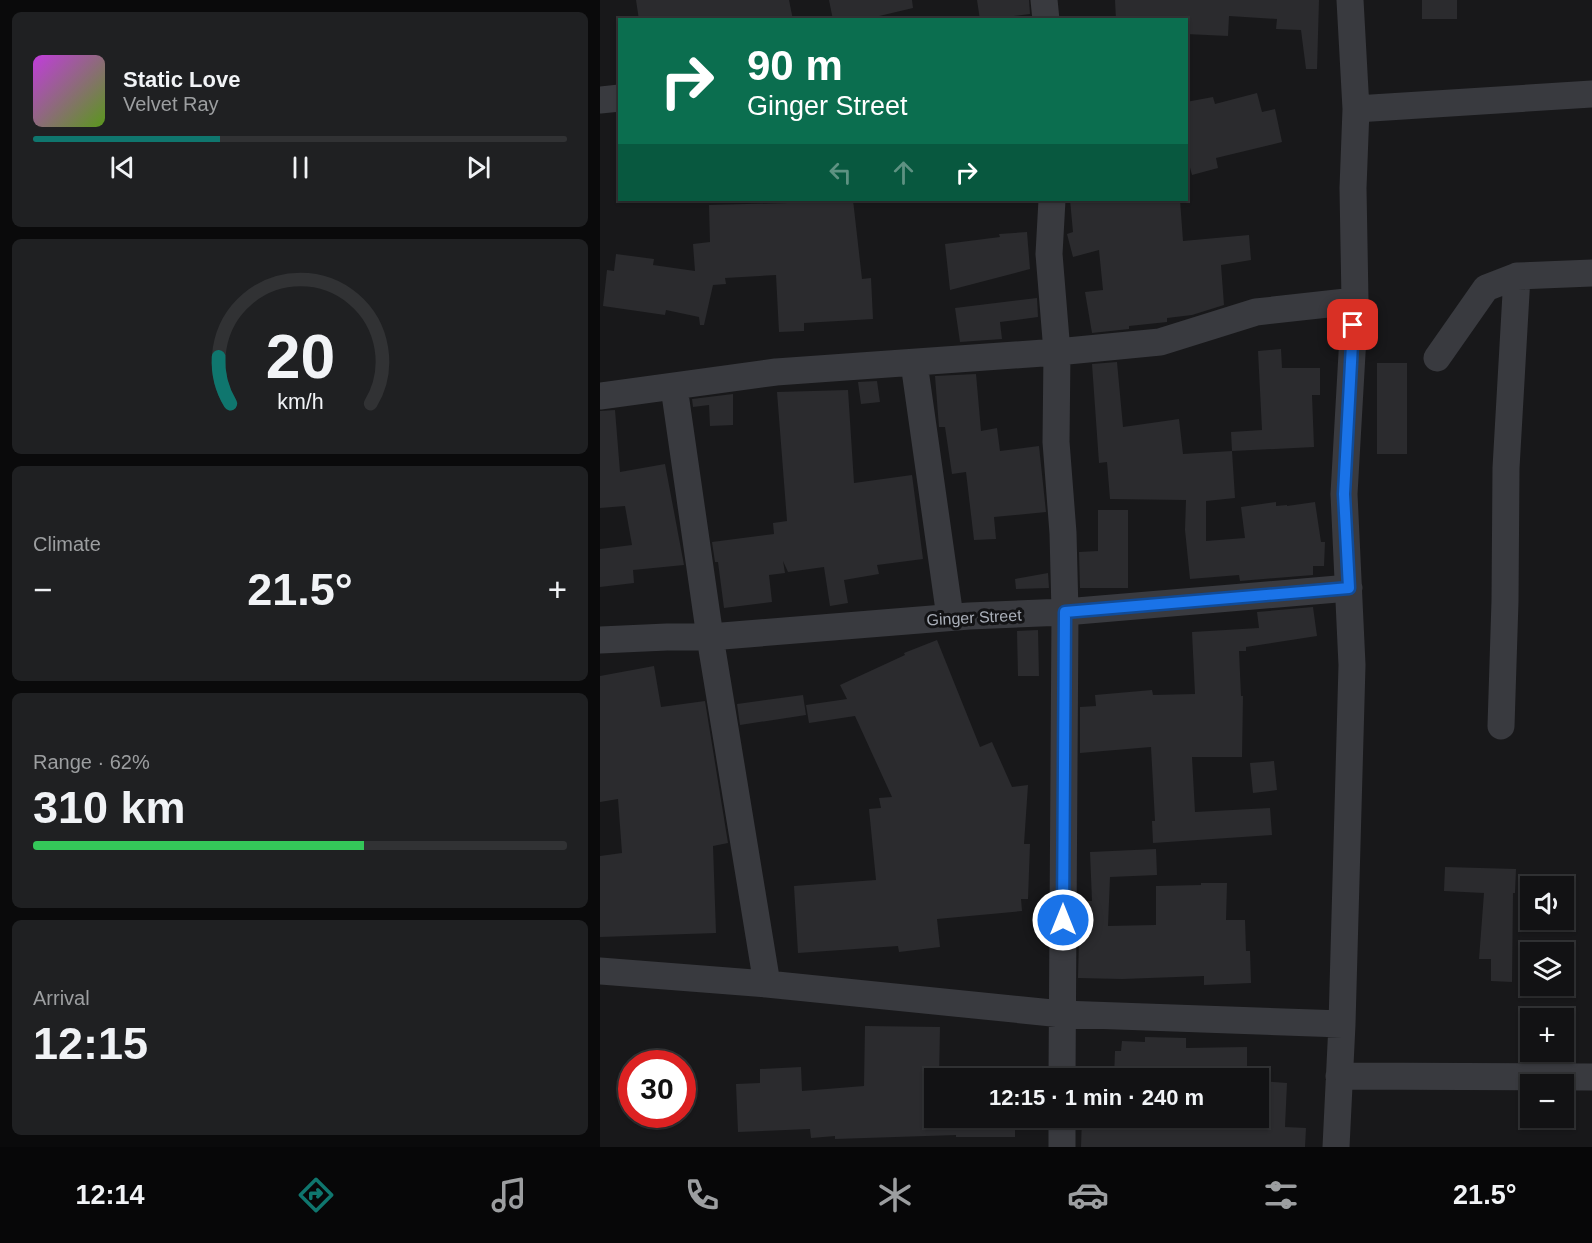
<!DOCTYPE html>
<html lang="en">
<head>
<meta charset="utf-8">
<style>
  body { margin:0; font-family:Arial,sans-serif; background:#1f2022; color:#f1f3f6; height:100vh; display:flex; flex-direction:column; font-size:22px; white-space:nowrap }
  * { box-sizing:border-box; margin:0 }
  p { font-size:20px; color:#9c9ea0 }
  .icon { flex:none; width:33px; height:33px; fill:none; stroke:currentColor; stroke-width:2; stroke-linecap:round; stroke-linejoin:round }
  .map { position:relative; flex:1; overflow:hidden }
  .details { display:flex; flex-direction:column; gap:12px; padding:12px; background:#0a0a0b; width:600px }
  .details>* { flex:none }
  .hud { position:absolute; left:18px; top:18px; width:570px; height:183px; border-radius:0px; box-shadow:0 2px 4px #0004,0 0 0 2px #313234; background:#0b6e4f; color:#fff; overflow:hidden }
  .tools { position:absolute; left:920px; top:876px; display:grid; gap:12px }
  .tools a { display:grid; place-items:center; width:54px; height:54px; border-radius:0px; background:#121214; box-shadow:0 2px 4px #0004,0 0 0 2px #313234; font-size:30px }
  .speed { position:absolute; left:18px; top:1050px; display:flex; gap:12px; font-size:30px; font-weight:700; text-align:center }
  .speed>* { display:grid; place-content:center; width:78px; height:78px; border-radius:50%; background:#121214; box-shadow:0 2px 4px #0004,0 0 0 2px #313234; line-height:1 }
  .speed .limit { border:9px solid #d22; background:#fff; color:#111 }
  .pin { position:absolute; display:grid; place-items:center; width:51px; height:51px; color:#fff; margin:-26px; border-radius:12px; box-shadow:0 3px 9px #0006 }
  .me { position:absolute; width:66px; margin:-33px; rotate:0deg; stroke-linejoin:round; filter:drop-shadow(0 0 4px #0008) }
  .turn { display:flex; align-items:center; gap:21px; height:126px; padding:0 30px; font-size:27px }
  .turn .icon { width:78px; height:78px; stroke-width:2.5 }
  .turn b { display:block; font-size:42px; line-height:51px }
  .lanes { display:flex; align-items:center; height:57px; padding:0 30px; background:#0003; justify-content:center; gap:30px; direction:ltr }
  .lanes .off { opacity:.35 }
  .big { font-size:45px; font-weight:700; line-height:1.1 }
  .details .tile { flex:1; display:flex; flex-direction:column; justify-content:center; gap:9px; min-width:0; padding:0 21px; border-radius:9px; background:#1f2022 }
  .details .dial { align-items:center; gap:0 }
  .dial svg { height:156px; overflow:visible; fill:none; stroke:#313234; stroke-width:7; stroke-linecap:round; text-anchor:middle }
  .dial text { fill:#f1f3f6; stroke:none }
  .song { display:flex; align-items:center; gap:18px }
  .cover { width:72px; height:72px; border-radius:9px; background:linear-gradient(135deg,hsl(290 70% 55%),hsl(90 70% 35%)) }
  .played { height:6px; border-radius:3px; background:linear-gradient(90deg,#0f766e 35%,#313234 35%) }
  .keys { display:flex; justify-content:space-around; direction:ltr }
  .heat { display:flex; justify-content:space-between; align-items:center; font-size:33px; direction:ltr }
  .charge { height:9px; border-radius:4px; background:linear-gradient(90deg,#34c759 62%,#313234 0) }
  .trip { position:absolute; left:324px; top:1068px; width:345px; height:60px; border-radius:0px; background:#121214; box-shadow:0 2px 4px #0004,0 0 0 2px #313234; font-weight:700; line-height:60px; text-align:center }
  .dock { display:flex; height:96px; justify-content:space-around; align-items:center; background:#070708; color:#9c9ea0 }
  .dock .icon { width:42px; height:42px }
  .dock .active { color:#0f766e }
  .dock b { font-size:27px; color:#f1f3f6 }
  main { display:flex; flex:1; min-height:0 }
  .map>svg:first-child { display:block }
  .building { fill:#2b2b2e }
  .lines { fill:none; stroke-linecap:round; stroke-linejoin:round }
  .minor { stroke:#393a3f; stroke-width:27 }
  .route-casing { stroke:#114b97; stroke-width:15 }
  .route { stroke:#1a73e8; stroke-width:10 }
  .labels { text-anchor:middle; stroke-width:6; stroke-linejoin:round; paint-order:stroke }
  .street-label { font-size:16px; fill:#aaafb9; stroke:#131315 }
</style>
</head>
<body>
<main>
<section class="details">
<div class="tile">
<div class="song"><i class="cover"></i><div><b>Static Love</b><p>Velvet Ray</p></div></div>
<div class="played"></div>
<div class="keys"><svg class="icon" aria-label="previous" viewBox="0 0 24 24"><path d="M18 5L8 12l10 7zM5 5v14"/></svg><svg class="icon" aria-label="pause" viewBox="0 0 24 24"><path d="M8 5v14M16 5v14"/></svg><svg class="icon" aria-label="next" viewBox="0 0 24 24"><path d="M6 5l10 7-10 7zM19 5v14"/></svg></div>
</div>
<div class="tile dial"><svg viewBox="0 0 100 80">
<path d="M14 69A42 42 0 1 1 86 69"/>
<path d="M14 69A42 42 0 0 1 8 45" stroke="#0f766e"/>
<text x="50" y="56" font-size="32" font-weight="700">20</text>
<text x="50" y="72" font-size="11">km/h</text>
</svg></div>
<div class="tile"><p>Climate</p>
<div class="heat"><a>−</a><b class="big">21.5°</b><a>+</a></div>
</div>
<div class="tile"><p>Range · 62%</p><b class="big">310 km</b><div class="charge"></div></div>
<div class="tile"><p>Arrival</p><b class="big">12:15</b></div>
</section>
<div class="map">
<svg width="992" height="1147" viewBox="0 0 992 1147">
  <rect width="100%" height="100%" fill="#18181a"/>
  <path class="building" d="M36,0H189L193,20H39Z
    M229,0H312L313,8L275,17V20H233Z
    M377,0H429L430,14L380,20Z
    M515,0H719L717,69H706L701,30L676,29L677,19L629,16L628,36L586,34V20H516Z
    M822,0H857V19H822Z
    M657,93L662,112L675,109L682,142L616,158L618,168L592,175L586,152V102L613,97L615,104Z
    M217,200H253L262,279L271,278L273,319L204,323V331L179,332L176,275L125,278L126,284L113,285L104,325H100L99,317L66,310L65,315L3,306L7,270L14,271L16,254L54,259L53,265L95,271L93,244L110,242L109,205L188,203Z
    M470,200H580L583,241L649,235L651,260L621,265L624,305L592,315L567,318V322L529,326V329L492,333L485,292L503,290L499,250L473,257L467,234L473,232Z
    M427,232L430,269L350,290L345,244L400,237L399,234Z
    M437,298L438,317L400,322L402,339L360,342L355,308Z
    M681,349L682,368H720V395H712L714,447L632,451L631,432L662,430L658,351Z
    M517,362L523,427L579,419L583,454L632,451L635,498L606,501V541L645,538L641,507L676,502V506L687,505V506L715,502L721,542H725L724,566H713V575L640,581L639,575L590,579L585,530L586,500L510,499L507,462L499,463L492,364Z
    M777,363H807V454H777Z
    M376,374L381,431L397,428L400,451L439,446L446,512L394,517L396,539L374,540L366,472L352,474L345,427H339L335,376Z
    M277,381L280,402L261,404L258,382Z
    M248,390L254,483L312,475L323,559L277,565L279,574L244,580L248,603L230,606L224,567L188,572L183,561L185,573L169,575L172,602L124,608L118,562H115L112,542L174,534L173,523L187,521L177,392Z
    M133,394V425L110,426L109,405L93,407L92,399Z
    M15,410L20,472L65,464L84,565L33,570L34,583L0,587V549L32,545L25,506L0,508V411Z
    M498,510H528V588H480L479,552L498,551Z
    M448,573L449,588L416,589L415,579Z
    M713,607L717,636L646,647V651H639L641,696H643L642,757H592L595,812L670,808L672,835L553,843L552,821H555L551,747L480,753V707L496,706L495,695L552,690L553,695L595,694L592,632L659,628L657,612Z
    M438,630L439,676H418L417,631Z
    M337,640L380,747L392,742L412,787L428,785L424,844H430L428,899H421L422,911L337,919L340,947L299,952L298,946L198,953L194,886L276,880L269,809L281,808L279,798L292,797L255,716L209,723L206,705L247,699L240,685L305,655L304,653Z
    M54,666L61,707L105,701L128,843L113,846L116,933L0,937V856L22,853L18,799L0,802V676Z
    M203,695L206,715L140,725L137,704Z
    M674,761L677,790L653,793L650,763Z
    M556,849L557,875L510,877L508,926L556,925V886L601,885V883H627L626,920H645L646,951H650L651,983L604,985V976L522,979L478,978L480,901H492L490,852Z
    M845,867L916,869L915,893H913L912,982L891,981V959H879L884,893L844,891Z
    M265,1026L340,1027L339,1078H334V1118H415V1137H356V1135L235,1139V1136L211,1138L210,1129L138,1132L136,1084L160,1083V1069L201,1067L202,1091L264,1086Z
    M545,1037L586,1038V1048L647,1047V1078H514L515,1051H521L522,1041L545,1042Z
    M658,1081L687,1083L685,1127L706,1128L705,1147H481L482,1118H658Z"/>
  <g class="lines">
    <path class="minor" d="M444,0L446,20
      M0,100L20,98
      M756,109L992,94
      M452,200L449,254L457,352L456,442L463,533L465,612L462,1078
      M837,358L886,288L917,276L992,273
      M314,363L350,617
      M74,387L110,637L167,984
      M0,396L176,372L457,352L560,342L656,312L755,301
      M0,640L67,637H110L369,616L465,612L749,588
      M901,726L905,601L906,468L917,276
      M0,971L167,984L462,1014L742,1024
      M739,1076L992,1077
      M462,1147V1118
      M736,1147L742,1024L752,665L744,494L755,301L753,188L756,109L750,0"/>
  </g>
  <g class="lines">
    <g class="route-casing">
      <path id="route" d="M463,920L465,612L749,588L744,494L753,325"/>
    </g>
    <use href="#route" class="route"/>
  </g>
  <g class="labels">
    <g class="street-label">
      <text transform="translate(374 617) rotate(-3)" y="6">Ginger Street</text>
    </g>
  </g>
</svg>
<div class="tools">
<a><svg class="icon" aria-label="sound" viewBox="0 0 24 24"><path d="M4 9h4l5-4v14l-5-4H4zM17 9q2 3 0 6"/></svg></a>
<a><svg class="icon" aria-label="layers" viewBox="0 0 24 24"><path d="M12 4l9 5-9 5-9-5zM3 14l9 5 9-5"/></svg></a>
<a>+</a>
<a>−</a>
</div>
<div class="speed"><div class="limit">30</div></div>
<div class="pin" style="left:753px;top:325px;background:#d93025"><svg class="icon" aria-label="arrive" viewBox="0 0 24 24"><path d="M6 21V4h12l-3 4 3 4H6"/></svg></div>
<svg class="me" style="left:463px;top:920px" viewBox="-20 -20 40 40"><circle r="17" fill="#1a73e8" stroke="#fff" stroke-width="3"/><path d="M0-11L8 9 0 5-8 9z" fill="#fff"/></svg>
<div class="trip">12:15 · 1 min · 240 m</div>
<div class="hud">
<div class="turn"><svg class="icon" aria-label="right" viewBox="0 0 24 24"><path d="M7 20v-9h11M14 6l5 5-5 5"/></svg><div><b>90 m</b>Ginger Street</div></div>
<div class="lanes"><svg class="icon off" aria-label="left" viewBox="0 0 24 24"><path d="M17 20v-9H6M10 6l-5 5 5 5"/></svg><svg class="icon off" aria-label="ahead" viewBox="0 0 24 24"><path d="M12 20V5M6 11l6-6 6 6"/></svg><svg class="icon" aria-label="right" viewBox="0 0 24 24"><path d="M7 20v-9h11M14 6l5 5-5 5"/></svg></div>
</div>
</div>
</main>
<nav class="dock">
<b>12:14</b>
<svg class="icon active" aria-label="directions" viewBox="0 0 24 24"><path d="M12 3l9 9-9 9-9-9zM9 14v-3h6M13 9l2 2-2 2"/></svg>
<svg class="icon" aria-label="music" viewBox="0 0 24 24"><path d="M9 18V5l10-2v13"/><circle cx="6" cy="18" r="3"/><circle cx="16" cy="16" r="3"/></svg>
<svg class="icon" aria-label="phone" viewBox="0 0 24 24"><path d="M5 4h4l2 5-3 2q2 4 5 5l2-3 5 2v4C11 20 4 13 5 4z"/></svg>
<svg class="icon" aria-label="climate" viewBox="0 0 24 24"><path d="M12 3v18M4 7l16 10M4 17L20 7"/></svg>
<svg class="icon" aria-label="car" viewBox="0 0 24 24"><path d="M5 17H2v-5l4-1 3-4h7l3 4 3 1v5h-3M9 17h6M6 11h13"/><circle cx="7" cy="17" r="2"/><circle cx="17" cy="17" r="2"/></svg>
<svg class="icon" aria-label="filters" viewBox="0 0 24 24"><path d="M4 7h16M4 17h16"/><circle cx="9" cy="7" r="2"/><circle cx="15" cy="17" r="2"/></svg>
<b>21.5°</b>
</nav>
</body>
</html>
